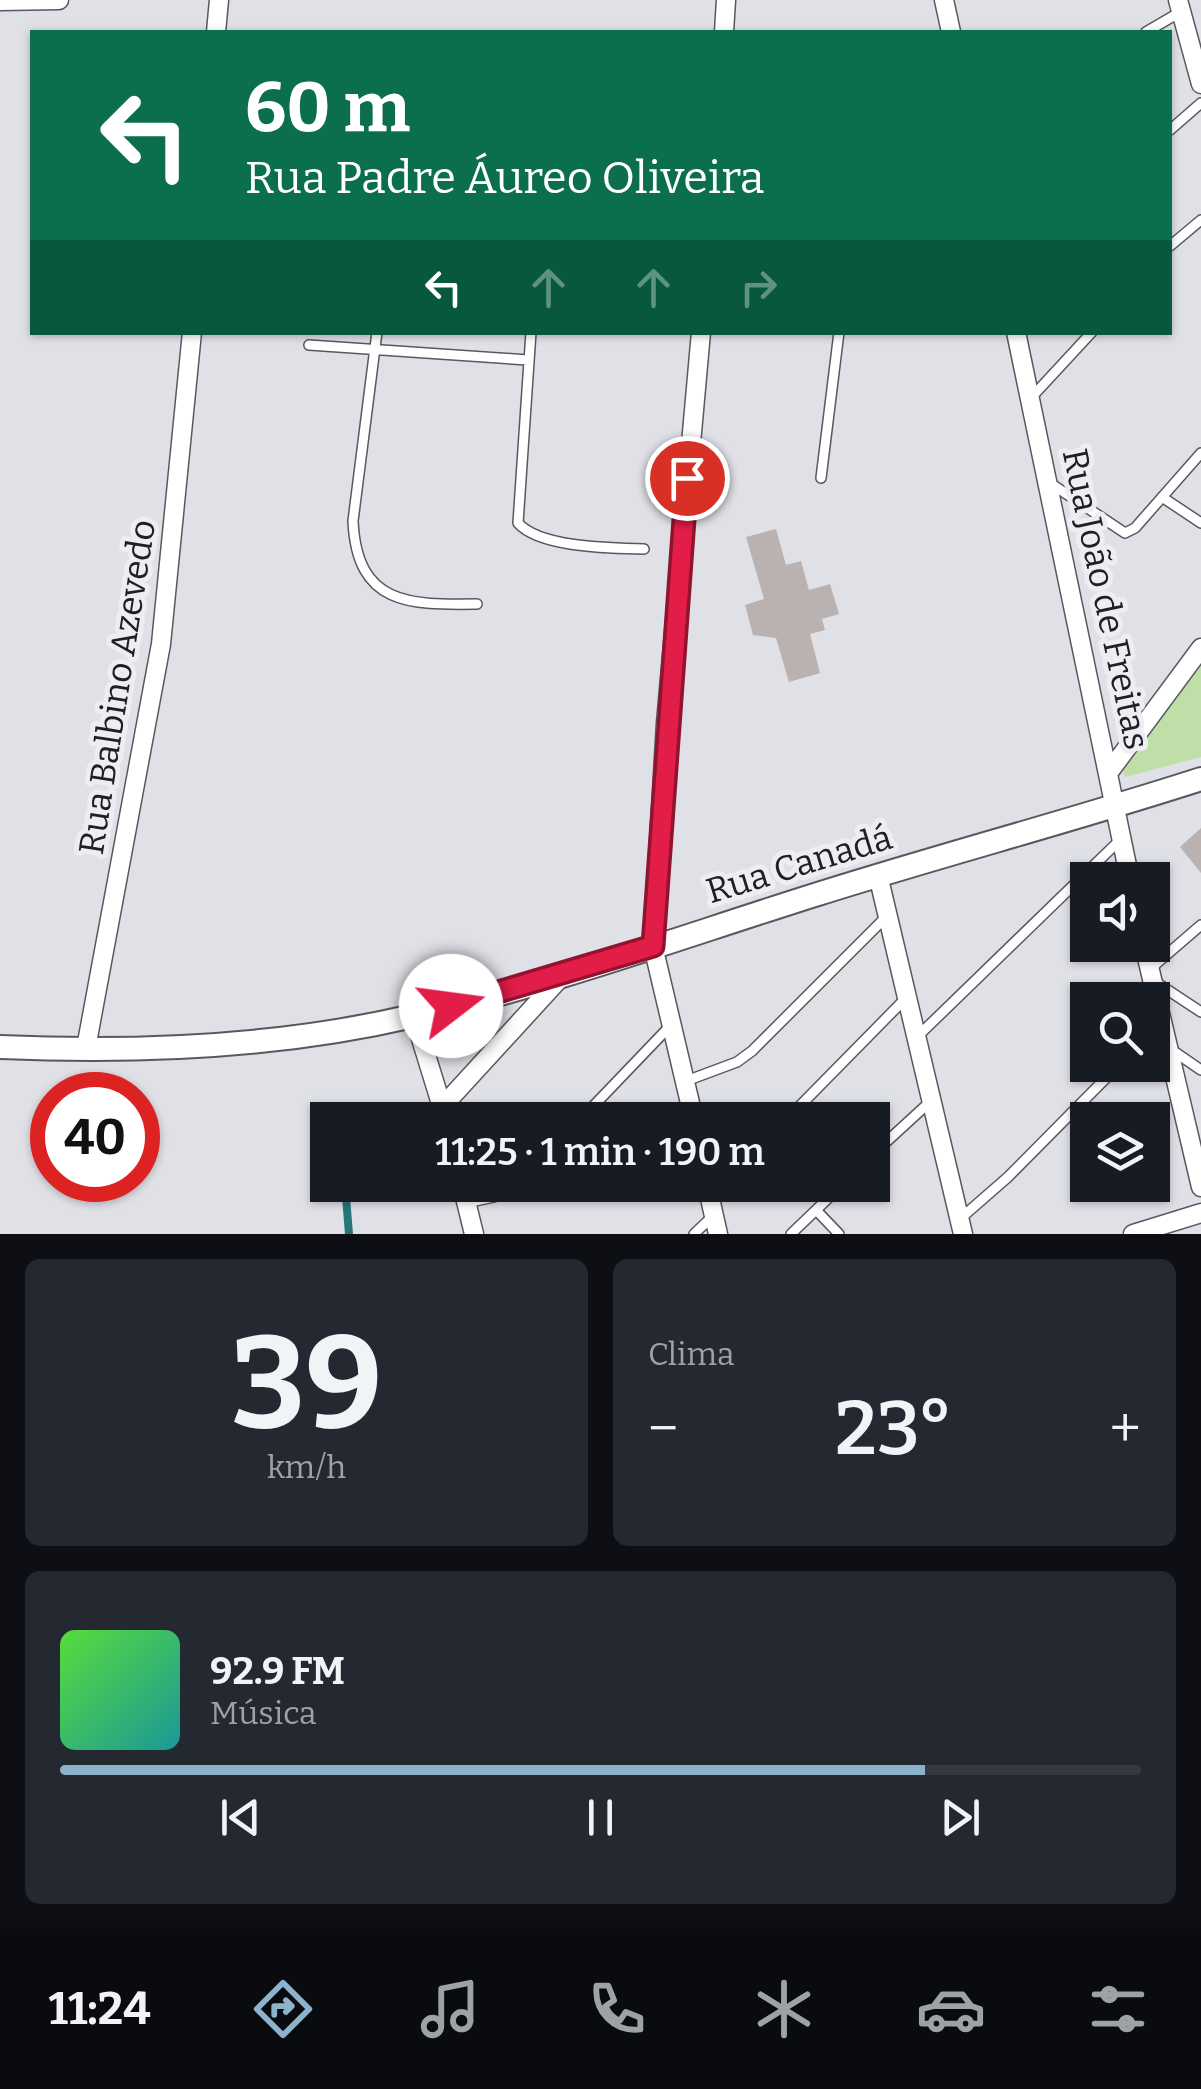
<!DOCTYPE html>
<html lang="pt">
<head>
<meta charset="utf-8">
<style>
  body { margin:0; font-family:Bitter,serif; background:#242831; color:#f1f3f6; height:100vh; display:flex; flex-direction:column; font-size:38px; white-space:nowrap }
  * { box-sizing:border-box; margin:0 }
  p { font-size:32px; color:#9ea1a6 }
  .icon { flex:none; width:55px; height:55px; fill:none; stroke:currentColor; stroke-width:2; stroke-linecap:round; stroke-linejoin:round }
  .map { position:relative; height:1234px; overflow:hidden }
  .side { display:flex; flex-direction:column; gap:25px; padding:25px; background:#0d0f14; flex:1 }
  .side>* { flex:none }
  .guide { position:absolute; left:30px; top:30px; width:1142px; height:305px; border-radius:0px; box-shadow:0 2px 8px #0004; background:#0b6e4f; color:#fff; overflow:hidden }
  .buttons { position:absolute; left:1070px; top:862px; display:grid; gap:20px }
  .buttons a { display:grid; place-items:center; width:100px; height:100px; border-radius:0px; background:#171b24; box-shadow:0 2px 8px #0004; font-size:50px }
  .speed { position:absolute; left:30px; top:1072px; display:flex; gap:20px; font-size:50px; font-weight:700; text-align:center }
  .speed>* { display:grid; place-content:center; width:130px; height:130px; border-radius:50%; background:#171b24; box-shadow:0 2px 8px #0004; line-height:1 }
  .speed .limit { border:15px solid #d22; background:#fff; color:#111 }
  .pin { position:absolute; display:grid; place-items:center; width:85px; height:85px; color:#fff; margin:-42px; border:5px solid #fff; border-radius:50%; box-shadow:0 2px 10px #0007 }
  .me { position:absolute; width:110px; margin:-55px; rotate:75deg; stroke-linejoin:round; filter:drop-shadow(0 0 8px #0008) }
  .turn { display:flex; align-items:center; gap:35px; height:210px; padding:0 50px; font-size:45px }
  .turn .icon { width:130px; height:130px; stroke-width:2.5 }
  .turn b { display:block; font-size:70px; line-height:85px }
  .lanes { display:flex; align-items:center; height:95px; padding:0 50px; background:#0003; justify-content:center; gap:50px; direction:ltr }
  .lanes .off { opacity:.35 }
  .big { font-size:75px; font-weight:600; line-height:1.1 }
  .side .widget { flex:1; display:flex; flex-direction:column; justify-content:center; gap:15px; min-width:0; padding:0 35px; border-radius:15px; background:#242831 }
  .side .dial { align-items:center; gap:0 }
  .dial b { font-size:130px; line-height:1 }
  .song { display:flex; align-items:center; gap:30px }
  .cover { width:120px; height:120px; border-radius:15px; background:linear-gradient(135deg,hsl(110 70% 55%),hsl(180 70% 35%)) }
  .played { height:10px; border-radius:5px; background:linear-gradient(90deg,#8cb3cb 80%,#363941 80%) }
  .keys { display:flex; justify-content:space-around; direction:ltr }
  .heat { display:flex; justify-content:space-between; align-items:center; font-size:55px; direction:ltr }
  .side .tiles { flex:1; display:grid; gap:25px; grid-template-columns:1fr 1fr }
  .widget:last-child { grid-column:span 2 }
  .trip { position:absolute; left:310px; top:1102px; width:580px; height:100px; border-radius:0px; background:#171b24; box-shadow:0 2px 8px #0004; font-weight:600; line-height:100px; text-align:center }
  .tab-bar { display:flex; height:160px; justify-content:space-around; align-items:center; background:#090b0e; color:#9ea1a6 }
  .tab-bar .icon { width:70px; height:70px }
  .tab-bar .selected { color:#8cb3cb }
  .tab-bar b { font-size:45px; color:#f1f3f6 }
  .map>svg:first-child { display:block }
  .green { fill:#bfdea8 }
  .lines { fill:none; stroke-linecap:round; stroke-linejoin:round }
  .stream { stroke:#29767a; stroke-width:8 }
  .building { fill:#b9b2b0 }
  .service-casing { stroke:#58585e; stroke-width:12 }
  .minor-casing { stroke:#58585e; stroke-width:21 }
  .tertiary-casing { stroke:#58585e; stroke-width:26 }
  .service { stroke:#fff; stroke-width:9 }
  .minor { stroke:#fff; stroke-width:18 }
  .tertiary { stroke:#fff; stroke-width:22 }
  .route-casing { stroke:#92132f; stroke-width:25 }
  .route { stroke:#e11d48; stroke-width:18 }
  .labels { text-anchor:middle; stroke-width:10; stroke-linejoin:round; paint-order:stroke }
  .street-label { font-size:35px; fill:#202022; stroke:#ededf4 }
</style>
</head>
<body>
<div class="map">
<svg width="1201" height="1234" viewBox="0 0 1201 1234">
  <rect width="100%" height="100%" fill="#e0e0e7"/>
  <path class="green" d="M1201,659V757L1125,777L1121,767Z"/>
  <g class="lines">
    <path class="stream" d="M338,1111L339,1120
      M345,1185L349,1234"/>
  </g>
  <path class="building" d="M776,529L786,565L801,561L809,590L830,584L839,614L822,619L825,630L810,634L820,673L789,682L776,638L753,635L745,605L764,599L746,537Z
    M1201,828V873L1180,847Z"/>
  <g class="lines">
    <g class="service-casing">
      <path id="service" d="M1146,32L1182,11
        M1170,130L1201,103
        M1170,246L1201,220
        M377,332L353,521C357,606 410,605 477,604
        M531,332L518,523C540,548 612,548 644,549
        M309,345L528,360
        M1030,399L1092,332
        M821,478L839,332
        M1050,483L1125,533L1135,528L1201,453
        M1162,497L1201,523
        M1150,969L1201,925
        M1154,981L1201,1012
        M918,1036L1120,840
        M1169,1048L1201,1070
        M686,1081L737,1062L752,1051L887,916
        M580,1120L671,1025
        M786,1120L907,997
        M872,1155L932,1100
        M466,1203L494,1197L513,1185
        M816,1210L839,1234
        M961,1218L1008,1177L1119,1065
        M694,1234L714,1215
        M791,1234L842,1185"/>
    </g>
    <g class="minor-casing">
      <path id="minor" d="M944,0L951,32
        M1178,0L1201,84
        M0,1L59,0
        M216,32L219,0
        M724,32L726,0
        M1016,332L1130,880
        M1109,772L1201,648
        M878,875L963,1234
        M1144,945L1201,1187
        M414,1016L446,1120
        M86,1048L161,644L192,332
        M442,1107L562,976
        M694,1120L653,946L666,723L701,332
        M462,1185L474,1234
        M707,1185L718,1234
        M1133,1234L1201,1213"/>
    </g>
    <g class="tertiary-casing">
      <path id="tertiary" d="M0,1047C136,1053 281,1047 413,1016C550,985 684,936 818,894C945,854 1074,820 1201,779"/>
    </g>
    <use href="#service" class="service"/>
    <use href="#minor" class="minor"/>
    <use href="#tertiary" class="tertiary"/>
  </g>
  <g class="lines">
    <g class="route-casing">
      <path id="route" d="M451,1006L653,946L687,478"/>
    </g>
    <use href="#route" class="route"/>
  </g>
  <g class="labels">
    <g class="street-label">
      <text transform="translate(1106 599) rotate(78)" y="12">Rua João de Freitas</text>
      <text transform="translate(117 687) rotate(-81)" y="12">Rua Balbino Azevedo</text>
      <text transform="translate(799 864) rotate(-17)" y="12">Rua Canadá</text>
    </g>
  </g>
</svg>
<div class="buttons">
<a><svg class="icon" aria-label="sound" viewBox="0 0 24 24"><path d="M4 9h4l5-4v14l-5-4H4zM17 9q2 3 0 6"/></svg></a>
<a><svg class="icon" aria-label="search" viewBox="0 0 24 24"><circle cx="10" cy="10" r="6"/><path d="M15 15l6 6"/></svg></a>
<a><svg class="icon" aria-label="layers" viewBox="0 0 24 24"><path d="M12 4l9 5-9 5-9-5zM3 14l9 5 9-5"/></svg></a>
</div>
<div class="speed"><div class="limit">40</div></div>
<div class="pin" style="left:687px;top:478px;background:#d93025"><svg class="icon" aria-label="arrive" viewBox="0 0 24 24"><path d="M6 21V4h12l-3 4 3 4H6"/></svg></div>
<svg class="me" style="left:451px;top:1006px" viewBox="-20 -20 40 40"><circle r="19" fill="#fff"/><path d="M0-13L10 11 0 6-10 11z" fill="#e11d48"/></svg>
<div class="trip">11:25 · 1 min · 190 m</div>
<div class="guide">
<div class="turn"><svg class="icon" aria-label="left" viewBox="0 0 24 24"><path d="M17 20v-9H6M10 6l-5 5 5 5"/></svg><div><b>60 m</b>Rua Padre Áureo Oliveira</div></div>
<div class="lanes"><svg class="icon" aria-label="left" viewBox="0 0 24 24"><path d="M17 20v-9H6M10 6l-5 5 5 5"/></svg><svg class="icon off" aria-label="ahead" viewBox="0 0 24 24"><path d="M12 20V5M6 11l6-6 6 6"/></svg><svg class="icon off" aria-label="ahead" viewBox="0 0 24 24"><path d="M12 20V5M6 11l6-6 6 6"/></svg><svg class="icon off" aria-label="right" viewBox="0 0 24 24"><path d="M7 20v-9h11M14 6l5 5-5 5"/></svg></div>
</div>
</div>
<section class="side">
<div class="tiles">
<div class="widget dial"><b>39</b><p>km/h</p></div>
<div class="widget"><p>Clima</p>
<div class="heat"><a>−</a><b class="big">23°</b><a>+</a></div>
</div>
<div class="widget">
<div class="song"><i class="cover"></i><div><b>92.9 FM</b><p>Música</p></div></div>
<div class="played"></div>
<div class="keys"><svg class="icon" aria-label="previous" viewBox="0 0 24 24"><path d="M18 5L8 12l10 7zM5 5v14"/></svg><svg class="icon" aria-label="pause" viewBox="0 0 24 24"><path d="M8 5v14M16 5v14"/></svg><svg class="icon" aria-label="next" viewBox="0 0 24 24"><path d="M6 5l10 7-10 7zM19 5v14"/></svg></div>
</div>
</div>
</section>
<nav class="tab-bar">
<b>11:24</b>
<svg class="icon selected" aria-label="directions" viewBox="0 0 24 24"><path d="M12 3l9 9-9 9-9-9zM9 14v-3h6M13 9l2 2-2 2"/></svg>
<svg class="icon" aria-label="music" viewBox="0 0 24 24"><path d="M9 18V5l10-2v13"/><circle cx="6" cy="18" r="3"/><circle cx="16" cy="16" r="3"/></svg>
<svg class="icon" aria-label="phone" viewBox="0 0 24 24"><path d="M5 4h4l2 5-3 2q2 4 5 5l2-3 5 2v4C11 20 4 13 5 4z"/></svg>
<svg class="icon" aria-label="climate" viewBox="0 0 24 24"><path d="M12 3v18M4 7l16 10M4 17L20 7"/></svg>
<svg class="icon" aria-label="car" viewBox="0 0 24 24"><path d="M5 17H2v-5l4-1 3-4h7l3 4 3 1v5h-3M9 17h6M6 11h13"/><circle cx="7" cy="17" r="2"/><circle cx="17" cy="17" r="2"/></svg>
<svg class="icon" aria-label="filters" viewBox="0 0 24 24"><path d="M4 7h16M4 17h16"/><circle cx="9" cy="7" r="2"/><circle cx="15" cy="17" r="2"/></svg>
</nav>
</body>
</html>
